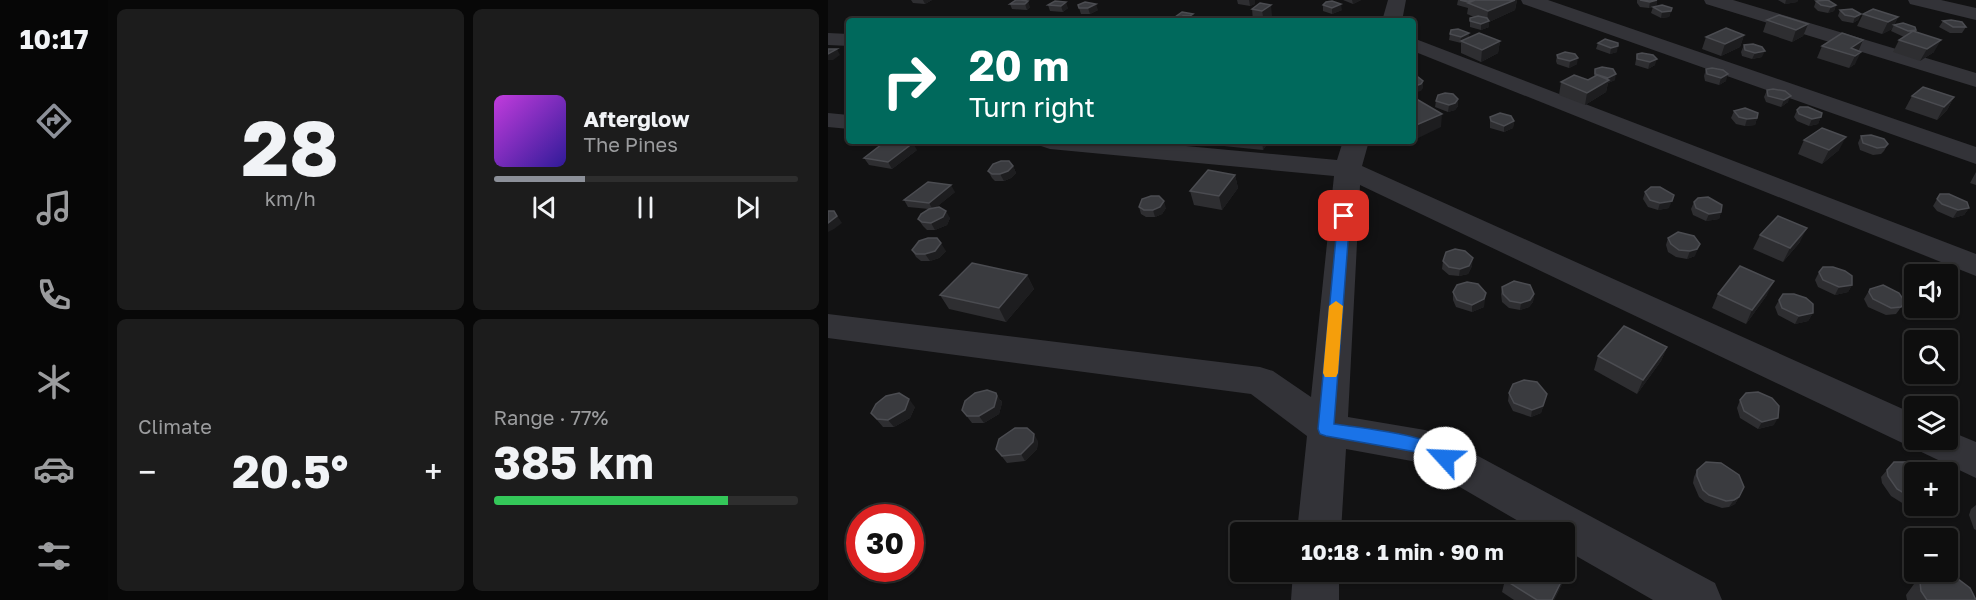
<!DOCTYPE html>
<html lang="en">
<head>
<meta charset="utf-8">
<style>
  body { margin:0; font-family:"Golos Text",sans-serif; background:#1c1c1c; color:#f1f3f6; height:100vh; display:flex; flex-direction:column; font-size:22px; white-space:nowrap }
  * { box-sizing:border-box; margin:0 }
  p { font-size:20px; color:#9b9c9e }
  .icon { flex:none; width:33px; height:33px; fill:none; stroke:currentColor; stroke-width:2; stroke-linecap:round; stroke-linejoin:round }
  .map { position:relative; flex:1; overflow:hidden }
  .side { display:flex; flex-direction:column; gap:9px; padding:9px; background:#080808; width:720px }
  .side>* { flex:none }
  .top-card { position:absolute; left:18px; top:18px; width:570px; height:126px; border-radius:6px; box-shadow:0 2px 4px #0004,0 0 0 2px #2e2e2e; background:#00695c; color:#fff; overflow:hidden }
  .controls { position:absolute; left:1076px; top:264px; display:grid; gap:12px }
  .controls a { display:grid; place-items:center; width:54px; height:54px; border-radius:6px; background:#0e0e0e; box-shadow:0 2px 4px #0004,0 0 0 2px #2e2e2e; font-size:30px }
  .speed { position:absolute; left:18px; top:504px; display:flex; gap:12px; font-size:30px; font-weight:700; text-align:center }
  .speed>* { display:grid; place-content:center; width:78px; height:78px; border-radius:50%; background:#0e0e0e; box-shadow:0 2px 4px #0004,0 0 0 2px #2e2e2e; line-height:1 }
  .speed .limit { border:9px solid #d22; background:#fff; color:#111 }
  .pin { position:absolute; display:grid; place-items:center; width:51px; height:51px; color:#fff; margin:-26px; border-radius:12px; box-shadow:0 3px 9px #0006 }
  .me { position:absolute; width:66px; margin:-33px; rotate:295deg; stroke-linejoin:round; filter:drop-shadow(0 0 4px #0008) }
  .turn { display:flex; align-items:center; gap:21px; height:126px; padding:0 24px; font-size:27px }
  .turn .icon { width:78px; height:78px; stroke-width:2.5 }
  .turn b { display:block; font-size:42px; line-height:51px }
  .big { font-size:45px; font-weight:700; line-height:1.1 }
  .side .tile { flex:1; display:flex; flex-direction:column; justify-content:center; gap:9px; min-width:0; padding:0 21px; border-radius:9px; background:#1c1c1c }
  .side .dial { align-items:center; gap:0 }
  .dial b { font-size:78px; line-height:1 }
  .song { display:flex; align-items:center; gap:18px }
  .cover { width:72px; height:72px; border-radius:9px; background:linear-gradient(135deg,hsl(290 70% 55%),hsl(250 70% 35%)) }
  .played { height:6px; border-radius:3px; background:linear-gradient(90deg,#8c9099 30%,#2e2e2e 30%) }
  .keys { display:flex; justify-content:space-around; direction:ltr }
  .heat { display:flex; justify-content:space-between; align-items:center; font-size:33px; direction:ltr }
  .charge { height:9px; border-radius:4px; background:linear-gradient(90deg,#34c759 77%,#2e2e2e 0) }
  .side .tiles { flex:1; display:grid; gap:9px; grid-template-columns:repeat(2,1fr) }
  .trip { position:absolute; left:402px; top:522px; width:345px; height:60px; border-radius:6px; background:#0e0e0e; box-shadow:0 2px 4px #0004,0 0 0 2px #2e2e2e; font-weight:700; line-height:60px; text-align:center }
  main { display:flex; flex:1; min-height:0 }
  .dock { display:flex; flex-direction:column; width:108px; justify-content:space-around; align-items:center; background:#060606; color:#9b9c9e }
  .dock .icon { width:42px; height:42px }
  .dock .current { color:#8c9099 }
  .dock b { font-size:27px; color:#f1f3f6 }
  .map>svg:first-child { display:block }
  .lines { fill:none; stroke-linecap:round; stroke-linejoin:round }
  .street { fill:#333338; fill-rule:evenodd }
  .wall { fill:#2e2e31 }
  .shaded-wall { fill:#1d1d1f }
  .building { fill:#3a3b3f; stroke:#4b4c51; stroke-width:1.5 }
  .route { fill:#1a73e8; stroke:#114b97; stroke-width:1.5 }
  .slow { fill:#f59e0b }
</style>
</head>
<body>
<main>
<nav class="dock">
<b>10:17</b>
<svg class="icon current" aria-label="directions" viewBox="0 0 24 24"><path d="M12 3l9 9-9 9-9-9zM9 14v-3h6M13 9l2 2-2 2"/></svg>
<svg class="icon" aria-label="music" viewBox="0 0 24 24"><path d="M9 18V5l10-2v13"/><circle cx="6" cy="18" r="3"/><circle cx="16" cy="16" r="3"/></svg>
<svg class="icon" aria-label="phone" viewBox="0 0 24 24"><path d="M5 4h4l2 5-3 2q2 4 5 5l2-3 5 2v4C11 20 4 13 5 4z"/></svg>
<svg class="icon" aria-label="climate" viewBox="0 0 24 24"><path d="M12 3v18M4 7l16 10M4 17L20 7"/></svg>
<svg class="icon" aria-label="car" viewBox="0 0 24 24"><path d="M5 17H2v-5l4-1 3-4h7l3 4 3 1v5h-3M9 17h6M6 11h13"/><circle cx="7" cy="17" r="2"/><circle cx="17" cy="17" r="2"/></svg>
<svg class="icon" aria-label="filters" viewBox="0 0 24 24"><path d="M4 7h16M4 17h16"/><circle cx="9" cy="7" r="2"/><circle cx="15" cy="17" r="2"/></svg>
</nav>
<section class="side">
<div class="tiles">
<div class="tile dial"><b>28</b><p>km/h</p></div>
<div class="tile">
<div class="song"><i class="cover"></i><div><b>Afterglow</b><p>The Pines</p></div></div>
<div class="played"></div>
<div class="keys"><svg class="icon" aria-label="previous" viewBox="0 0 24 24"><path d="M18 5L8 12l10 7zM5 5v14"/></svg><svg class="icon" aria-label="pause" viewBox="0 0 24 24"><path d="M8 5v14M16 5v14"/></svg><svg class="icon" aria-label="next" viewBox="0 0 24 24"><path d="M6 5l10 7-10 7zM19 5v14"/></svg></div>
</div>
<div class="tile"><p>Climate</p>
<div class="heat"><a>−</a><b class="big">20.5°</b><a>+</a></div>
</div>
<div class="tile"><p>Range · 77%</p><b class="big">385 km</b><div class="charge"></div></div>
</div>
</section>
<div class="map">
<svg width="1148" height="600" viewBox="0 0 1148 600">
  <rect width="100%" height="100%" fill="#121213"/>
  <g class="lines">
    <path class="street" d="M560,0H578L574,21H554Z
      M693,0H720L1148,147V164L695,4Z
      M876,0H905L1148,73V87L878,4Z
      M1080,0H1113L1148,8V20L1082,4Z
      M0,33L21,34V46L0,45Z
      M585,38L1148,254V276L585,51Z
      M0,113L21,115V129L0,127Z
      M209,141H304L509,160L515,141H541L534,166L1086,414V440H1119V430L1148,442V478L532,185L520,417L597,430L611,435L887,583L894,600H825L736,549V532H709L589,462L518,449L513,532H469L479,436L423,394L0,338V314L432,367L445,371L483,397L506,176L222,149L213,146Z
      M465,572H511V600H463Z"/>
  </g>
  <path class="wall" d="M83,0H104L97,4L85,3Z
    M188,0L202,7L199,10L184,9L182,4Z
    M409,0H427V4L422,6L410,4Z
    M515,0H533L525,4Z
    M630,0H689L687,10L661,22V27L653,30L642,27V18L646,17L639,14L640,8L629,5Z
    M809,0H829L828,6L844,8L841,17L833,18L823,13L825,7L821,8L812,7L809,3Z
    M950,0H970L969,2L957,4Z
    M227,1L240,8L235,12L222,11L220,5Z
    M988,1L1008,5L1006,11L1000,13L990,11L986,7Z
    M432,3L444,16L438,21H425L424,9Z
    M250,5L270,10L262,14H253Z
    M495,5L514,10L504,14L495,11Z
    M1012,10L1033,14L1030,20L1025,23L1014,21L1010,16Z
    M1035,14L1070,17L1064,29L1054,34L1029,26Z
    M939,20L980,24L975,36L964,42L935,32Z
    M1115,21L1138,27L1134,33H1122L1111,27Z
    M1066,25L1087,32L1106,52L1092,61L1065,52L1071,40L1076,37L1063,31Z
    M641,33V38L672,41L670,53L653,62L633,53V43L621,40L622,34Z
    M916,35L912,47L893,56L874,49L878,37Z
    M777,39L789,52L782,54L768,49L770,43Z
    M916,45L934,57L924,59L914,56L913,52Z
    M994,46L1030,51L1027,64L1021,68L989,58Z
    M809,54L827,65L820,69L807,65Z
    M729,55L749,64L741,68L729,64L728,61Z
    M767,69L787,80L780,83L778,92L757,105L731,95L733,82L760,80L766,77Z
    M878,69L898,81L891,85L877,81L876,76Z
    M939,90L960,102L953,107L938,102L936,97Z
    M1084,96L1126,97L1119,110L1109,120L1077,109Z
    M630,99V106L627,110L620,112L607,107L608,101Z
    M969,110L994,113L990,124L981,126L969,121L966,117Z
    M906,111L929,118L927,125L917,126L908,124L903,118Z
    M662,117L686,121L685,128L676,132L662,128Z
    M1033,136L1060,144L1056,151L1053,154L1045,155L1032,150L1030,143Z
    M976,140L1011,150L994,164L970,154Z
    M385,141H441L435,150L386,145Z
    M89,150L64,169L41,165L36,158Z
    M185,166L188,173L183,178L176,181H167L164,178L160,171Z
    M1148,172V185L1142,183Z
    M407,175L410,188L394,210L366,205L362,191Z
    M127,192L107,208L122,218L119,225L107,230H99L95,226L90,219L101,209L80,207L76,200Z
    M817,192L841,208L830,210L820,207L815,199Z
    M1112,194L1141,208L1136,215L1125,218L1109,211L1105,206Z
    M866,202L893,212L891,219L878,221L865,215L863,209Z
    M311,207L338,208L334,214L327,217H318L313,214Z
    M850,232L867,256L859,259L848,257L840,252L838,245L840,238Z
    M932,235L972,242L955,262L925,249Z
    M84,250L118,251L111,258L102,261H93L88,257Z
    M615,261L644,266L640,274L631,276L621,275L614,269Z
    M991,272L1024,285L1020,292L1007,295L990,287L987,280Z
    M199,275L206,289L178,322L121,309L112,295Z
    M674,287L706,294L705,302L701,307L692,310L681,308L674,302L673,294Z
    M1042,289L1077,302L1068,314L1058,315L1040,307L1036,299Z
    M625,292L656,307L644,312L628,307L625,300Z
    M890,294L939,295L918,324L884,308Z
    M951,300L985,313L980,321L967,324L950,315L947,307Z
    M839,347L833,361L809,394L766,370L770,356Z
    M681,393L719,394L713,413L703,417L685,411L680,401Z
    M173,400L174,403L171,414L156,423H144L134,410Z
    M912,400L946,425L930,429L912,418L909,408Z
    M87,407L82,418L66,427H55L43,413Z
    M210,441L209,449L197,461L179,463L168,449Z
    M1066,462L1086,472V506H1097L1095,507L1079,506L1063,496L1054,483L1053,477Z
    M869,470L911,497L907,504L901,507L894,508L877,502L871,497L865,483L866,477Z
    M1148,505V530L1146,529L1141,515L1143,509Z
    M738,572L734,584L726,600H686L674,592L677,580Z
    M1100,572L1148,600H1079L1078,595L1086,584Z"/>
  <path class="shaded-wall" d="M95,0H104L97,4Z
    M421,0H427V4L422,6Z
    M524,0H533L525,4Z
    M687,0H689L687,10L661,22V27L653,30V24L659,22L660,11Z
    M829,0L828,6L821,8L822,2Z
    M958,0H970L969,2L957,4Z
    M200,1L202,7L199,10L197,4Z
    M238,2L240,8L235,12L233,6Z
    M268,4L270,10L262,14L260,8Z
    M513,4L514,10L504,14V8Z
    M443,5L444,16L438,21H436L434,11Z
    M1008,5L1006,11L1000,13L1003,7Z
    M843,11L841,17L833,18L834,12Z
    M1033,14L1030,20L1025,23L1027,17Z
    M1070,17L1064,29L1054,34L1060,22Z
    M980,24L975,36L964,42L968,30Z
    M641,33V39L633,41L632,44L633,37Z
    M916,35L912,47L893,56L897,44Z
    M1035,40L1030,52L1023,48Z
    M1113,40L1106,52L1092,61L1099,49Z
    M672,41L670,53L653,62L654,50Z
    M790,46L789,52L782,54L783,48Z
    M9,49L12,55L5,60H0V54Z
    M937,51L934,57L924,59L927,53Z
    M1033,52L1027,64L1021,68L1027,56Z
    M750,58L749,64L741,68L742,61Z
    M829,59L827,65L820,69L822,62Z
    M788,74L787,80L780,83L778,92L757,105L759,93L779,81L780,78Z
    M900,74L898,81L891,85L893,78Z
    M595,81V88L593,91L585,93V87Z
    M963,96L960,102L953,107L956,100Z
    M1126,97L1119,110L1109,120L1116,107Z
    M630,99V106L627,110L620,112L621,105Z
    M614,114L613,127L586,140V126Z
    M993,117L990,124L981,126L984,119Z
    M929,118L927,125L917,126L919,119Z
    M686,121L685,128L676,132V126Z
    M1018,137L1011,150L994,164L1001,150Z
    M434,141H441L435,150Z
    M85,143L89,150L64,169L60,162Z
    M185,166L188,173L183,178L176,181L172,174Z
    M407,175L410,188L394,210L391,196Z
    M123,185L127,192L105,210L101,203Z
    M336,201L338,208L334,214L327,217L325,210Z
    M844,201L841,208L830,210L832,203Z
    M1141,208L1136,215L1125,218L1130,210Z
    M6,211L14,223L6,229L0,232V223Z
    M118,211L122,218L119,225L107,230L103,223Z
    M893,212L891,219L878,221L881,214Z
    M979,228L972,242L955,262L962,248Z
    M113,243L118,251L111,258L102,261L97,254Z
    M872,244L867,256L859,259L862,251Z
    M645,258L644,266L640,274L631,276L632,269Z
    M199,275L206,289L178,322L171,308Z
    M946,281L939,295L918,324L924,310Z
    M1024,285L1020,292L1007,295L1011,287Z
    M658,293L656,307L644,312V305Z
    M706,294L705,302L701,307L692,310L693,303Z
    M985,313L980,321L967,324L971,316Z
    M839,347L833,361L809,394L815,380Z
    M168,393L174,403L171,414L156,423L151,416Z
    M719,394L713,413L703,417L704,410Z
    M81,399L87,407L82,418L66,427L60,420Z
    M950,418L946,425L930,429L934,422Z
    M206,434L210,441L209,449L197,461L193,454Z
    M911,497L907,504L901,507L906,500Z
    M738,572L734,584L726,600H724Z"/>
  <path class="building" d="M188,0H192L200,1L197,4H182Z
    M632,0H645L640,2Z
    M647,0H687L660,11L640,3Z
    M812,0H829L822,2Z
    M1000,0L1008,5L1003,7L993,5L988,1Z
    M227,1L238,2L233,6L220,5Z
    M504,1L513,4L504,8L495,5L498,2Z
    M257,2L268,4L260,8H251L250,5Z
    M432,3L443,5L434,11L424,9Z
    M834,5L844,8L843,11L834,12L825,7Z
    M1024,9L1033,14L1027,17L1017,15L1012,10Z
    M1045,9L1070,17L1060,22L1035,14Z
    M354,12L365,14L362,16H355L352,18L347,17Z
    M951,15L980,24L968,30L939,20Z
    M355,16L377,18L374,21H349Z
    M650,16L659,18L661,21L653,24L642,21V18Z
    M406,19L412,20L414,21H402Z
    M467,19L483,20L465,21Z
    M1123,20L1134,22L1138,27H1125L1115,21Z
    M1075,23L1087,27L1088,30L1080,31L1066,25Z
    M898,28L916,35L897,44L878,37Z
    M630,29L641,33L633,37L622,34L623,30Z
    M1085,31L1113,40L1099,49L1071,40Z
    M651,33L672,41L654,50L633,41Z
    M1014,33L1035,40L1023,48L1033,52L1027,56L994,46Z
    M777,39L790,43V46L783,48L770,43Z
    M925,44L934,47L937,51L927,53L917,50L916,45Z
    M0,49H9L0,54Z
    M737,52L747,54L750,58L742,61L730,58L729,55Z
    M814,53L825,55L829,59L822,62L809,59V54Z
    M774,67L785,69L788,74L780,78L767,74V69Z
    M884,68L895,70L900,74L893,78L879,74L878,69Z
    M746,75L760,80L769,75L781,80L759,93L733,82Z
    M585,77H590L595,81L593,84L585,87Z
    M1095,87L1126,97L1116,107L1084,96Z
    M945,89L957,91L963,96L956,100L940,96L939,90Z
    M617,93L625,94L630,99L627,103L621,105L608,101L610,95Z
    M585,97L614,114L586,126H585Z
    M972,107H980L994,113L993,117L984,119L971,114L969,110Z
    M917,108L930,113L929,118L919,119L911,117L906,111Z
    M672,113L683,116L686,121L676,126L663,121L662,117Z
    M994,128L1018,137L1001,150L976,140Z
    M1043,135L1056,139L1060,144L1057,147L1049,148L1035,143L1033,136Z
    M58,141H72L85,143L60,162L36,158Z
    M173,161H181L185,166L180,171L172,174H164L160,171L165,164Z
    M380,170L407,175L391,196L362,191Z
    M100,182L123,185L101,203L76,200Z
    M823,187H832L846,195L844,201L832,203L822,200L817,192Z
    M1112,194H1121L1139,202L1141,208L1130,210L1114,204L1109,199Z
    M323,196H331L336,201L332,207L325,210H316L311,207L314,199Z
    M880,197L894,205L893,212L881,214L868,208L866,202L870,198Z
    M111,207L118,211L115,217L103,223L94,222L90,219L93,214L101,209Z
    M0,211H6L9,216L0,223Z
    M950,216L979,228L962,248L932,235Z
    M850,232L866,236L872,244L869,249L862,251L851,250L843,244L840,238Z
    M100,238H109L113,243L107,251L97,254H88L84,250L91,241Z
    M627,249L637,251L645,258L641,266L632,269L621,267L615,261L618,252Z
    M144,263L199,275L171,308L112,295Z
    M912,266L946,281L924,310L890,294Z
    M995,267H1005L1017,271L1024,276V285L1011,287L995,280L991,272Z
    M686,281L702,285L706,294L702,300L693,303L682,301L675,294L674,287Z
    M639,282L650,284L658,293L656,299L644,305L629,300L625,292L629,285Z
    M1055,285L1071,293L1077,302L1073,307L1063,308L1045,299L1041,292L1042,289Z
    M955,294H966L978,298L985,304V313L971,316L954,308L951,300Z
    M796,326L839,347L815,380L770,356Z
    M696,380L709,382L719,394L715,406L704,410L686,403L681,393L685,384Z
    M159,390L168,393L169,396L166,407L151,416H139L134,410L137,401L147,393Z
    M930,392L944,398L951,406L950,418L934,422L916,411L912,400L918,393Z
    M71,393L81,399L77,410L60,420L49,419L43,413L48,404L58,396Z
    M187,428H199L206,434L205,442L193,454L174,456L168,449L171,439Z
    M878,462L893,463L911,475L916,487L911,497L906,500L898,501L881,495L875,490L869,476V470Z
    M1066,462H1081L1096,470L1099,472H1086V499L1069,489L1060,476L1059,470Z
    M736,571L738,572L724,600H709L677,580L681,572Z
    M1100,572H1110L1126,576L1142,588L1148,600H1099L1093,591L1092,582Z"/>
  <path class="route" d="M516,213L522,216L506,424C532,428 614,435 625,458L623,463L617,465L594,453L498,436L492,434L490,429L510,216Z"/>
  <path class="slow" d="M508,301L515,306L510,373L508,377H497L495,373L501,306Z"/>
</svg>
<div class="controls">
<a><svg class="icon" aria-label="sound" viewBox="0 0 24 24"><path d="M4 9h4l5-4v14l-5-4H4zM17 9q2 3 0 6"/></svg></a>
<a><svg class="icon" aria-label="search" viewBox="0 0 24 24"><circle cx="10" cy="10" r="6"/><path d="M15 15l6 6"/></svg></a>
<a><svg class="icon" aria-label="layers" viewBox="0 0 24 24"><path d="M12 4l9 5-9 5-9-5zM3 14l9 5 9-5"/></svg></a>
<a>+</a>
<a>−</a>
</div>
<div class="speed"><div class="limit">30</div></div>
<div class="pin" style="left:516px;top:216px;background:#d93025"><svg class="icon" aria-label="arrive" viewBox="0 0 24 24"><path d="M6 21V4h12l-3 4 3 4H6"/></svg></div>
<svg class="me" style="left:617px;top:458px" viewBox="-20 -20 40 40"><circle r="19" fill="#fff"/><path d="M0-13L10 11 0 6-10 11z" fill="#1a73e8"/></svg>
<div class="trip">10:18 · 1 min · 90 m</div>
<div class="top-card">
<div class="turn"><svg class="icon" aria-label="right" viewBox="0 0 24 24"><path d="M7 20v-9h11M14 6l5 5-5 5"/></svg><div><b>20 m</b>Turn right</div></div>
</div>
</div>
</main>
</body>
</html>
